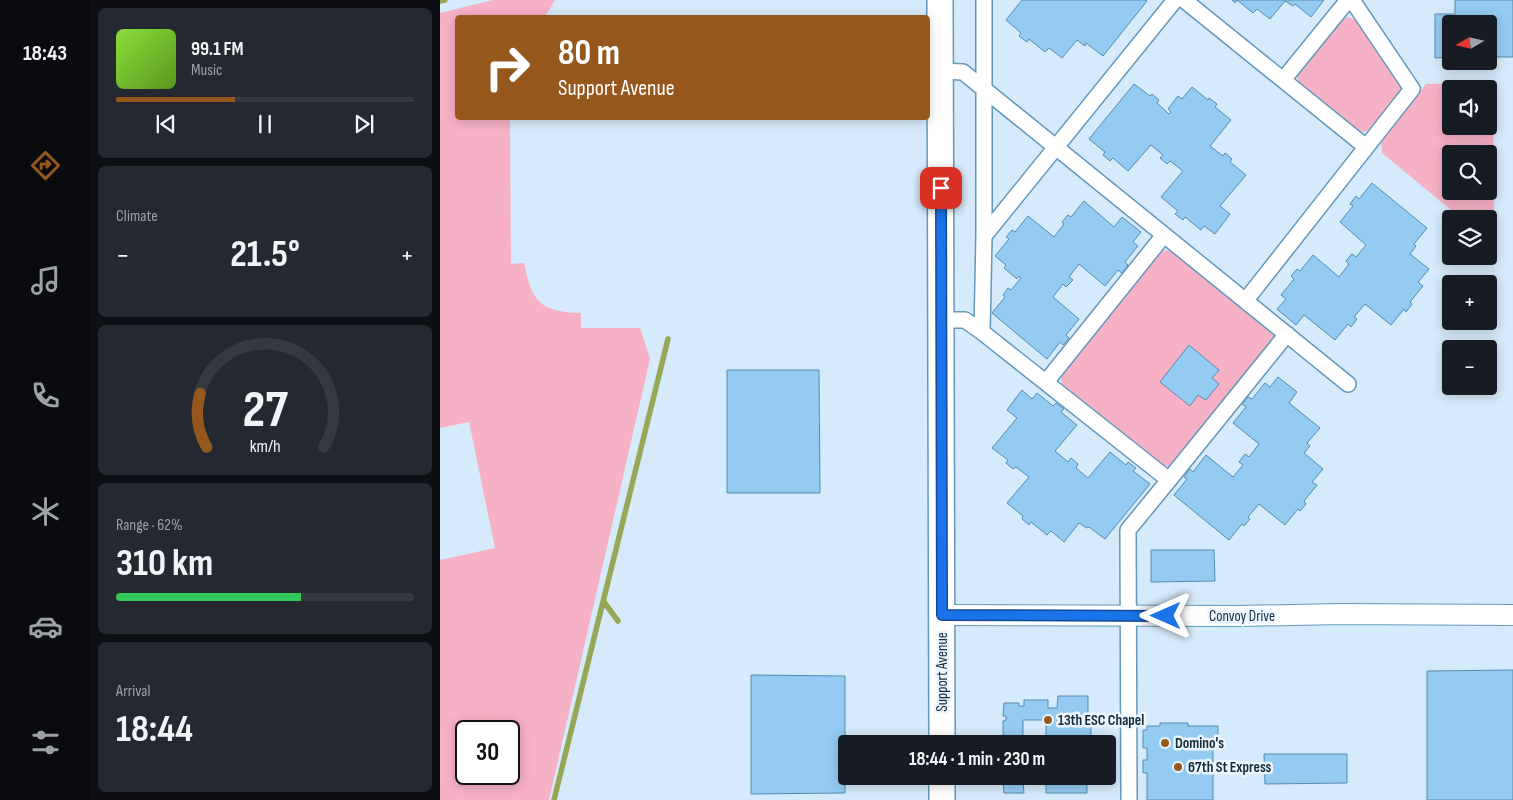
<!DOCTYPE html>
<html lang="en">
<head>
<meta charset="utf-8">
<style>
  body { margin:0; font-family:"Sofia Sans Condensed",sans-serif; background:#242831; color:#f1f3f6; height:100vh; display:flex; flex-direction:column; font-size:19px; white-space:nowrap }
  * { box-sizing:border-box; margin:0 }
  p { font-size:16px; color:#9ea1a6 }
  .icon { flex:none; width:28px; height:28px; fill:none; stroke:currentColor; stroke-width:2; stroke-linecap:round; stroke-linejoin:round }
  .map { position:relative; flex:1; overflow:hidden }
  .panel { display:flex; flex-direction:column; gap:8px; padding:8px; background:#0d0f14; width:350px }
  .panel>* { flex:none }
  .top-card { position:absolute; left:15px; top:15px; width:475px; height:105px; border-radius:5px; box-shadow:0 2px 12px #0003; background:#95571c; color:#fff; overflow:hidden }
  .needle { width:32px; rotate:261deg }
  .controls { position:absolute; left:1002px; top:15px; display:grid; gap:10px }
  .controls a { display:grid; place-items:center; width:55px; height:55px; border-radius:5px; background:#171b24; box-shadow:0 2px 12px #0003; font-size:25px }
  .speed { position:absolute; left:15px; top:720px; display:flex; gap:10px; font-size:25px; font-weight:700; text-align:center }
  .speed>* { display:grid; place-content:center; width:65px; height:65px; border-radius:50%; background:#171b24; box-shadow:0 2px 12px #0003; line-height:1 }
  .speed .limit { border:2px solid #111; border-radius:8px; background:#fff; color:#111 }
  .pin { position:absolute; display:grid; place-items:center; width:42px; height:42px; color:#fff; margin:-21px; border-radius:10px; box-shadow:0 2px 8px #0006 }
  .me { position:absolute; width:55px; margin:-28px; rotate:270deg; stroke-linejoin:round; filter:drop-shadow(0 0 4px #0008) }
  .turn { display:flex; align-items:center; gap:18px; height:105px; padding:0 20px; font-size:22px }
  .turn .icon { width:65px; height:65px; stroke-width:2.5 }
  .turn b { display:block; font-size:35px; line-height:42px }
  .big { font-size:38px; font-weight:700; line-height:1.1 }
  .panel .card { flex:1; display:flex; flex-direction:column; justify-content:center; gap:8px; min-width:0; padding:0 18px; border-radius:8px; background:#242831 }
  .panel .dial { align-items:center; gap:0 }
  .dial svg { height:130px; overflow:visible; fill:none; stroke:#363941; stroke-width:7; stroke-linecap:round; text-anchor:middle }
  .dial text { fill:#f1f3f6; stroke:none }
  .song { display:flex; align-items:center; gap:15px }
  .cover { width:60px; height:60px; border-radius:8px; background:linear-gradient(135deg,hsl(90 70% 55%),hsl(90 70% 35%)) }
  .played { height:5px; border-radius:2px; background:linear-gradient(90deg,#95571c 40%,#363941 40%) }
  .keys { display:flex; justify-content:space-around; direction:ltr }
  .heat { display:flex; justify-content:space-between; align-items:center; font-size:28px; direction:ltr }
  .charge { height:8px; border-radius:4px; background:linear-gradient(90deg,#34c759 62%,#363941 0) }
  .trip { position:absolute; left:398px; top:735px; width:278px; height:50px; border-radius:5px; background:#171b24; box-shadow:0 2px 12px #0003; font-weight:700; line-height:50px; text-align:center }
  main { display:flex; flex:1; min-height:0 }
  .menu { display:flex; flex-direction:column; width:90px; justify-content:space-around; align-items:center; background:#090b0e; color:#9ea1a6 }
  .menu .icon { width:35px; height:35px }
  .menu .current { color:#95571c }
  .menu b { font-size:22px; color:#f1f3f6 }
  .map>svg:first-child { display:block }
  .green { fill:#f7b1c6; fill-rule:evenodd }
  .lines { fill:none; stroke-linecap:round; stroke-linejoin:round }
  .stream { stroke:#96a855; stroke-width:5.5 }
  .building { fill:#94cbf2; stroke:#568baf }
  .pedestrian-casing { stroke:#6298bc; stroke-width:18 }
  .minor-casing { stroke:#6298bc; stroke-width:22 }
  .tertiary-casing { stroke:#6298bc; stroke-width:28 }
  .pedestrian { stroke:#fff; stroke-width:15 }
  .minor { stroke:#fff; stroke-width:20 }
  .tertiary { stroke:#fff; stroke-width:25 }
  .route-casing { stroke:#114b97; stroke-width:12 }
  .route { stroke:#1a73e8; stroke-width:9 }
  .poi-dot { fill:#95571c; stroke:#ebf6fe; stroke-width:2 }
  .labels { text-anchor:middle; stroke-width:5; stroke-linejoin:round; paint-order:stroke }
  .street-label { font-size:15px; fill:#162c3b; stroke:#ebf6fe }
  .poi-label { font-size:15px; font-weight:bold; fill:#162c3b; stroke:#ebf6fe; text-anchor:start }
</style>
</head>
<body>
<main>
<nav class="menu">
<b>18:43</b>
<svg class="icon current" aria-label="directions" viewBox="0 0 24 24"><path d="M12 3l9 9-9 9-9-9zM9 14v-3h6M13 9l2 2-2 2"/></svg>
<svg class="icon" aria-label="music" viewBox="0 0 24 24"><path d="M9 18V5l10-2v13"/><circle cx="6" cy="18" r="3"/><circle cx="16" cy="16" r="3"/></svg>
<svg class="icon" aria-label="phone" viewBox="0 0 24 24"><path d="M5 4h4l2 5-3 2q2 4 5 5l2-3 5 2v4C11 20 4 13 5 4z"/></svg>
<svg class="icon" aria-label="climate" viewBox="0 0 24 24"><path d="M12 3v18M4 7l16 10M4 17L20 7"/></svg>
<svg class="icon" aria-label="car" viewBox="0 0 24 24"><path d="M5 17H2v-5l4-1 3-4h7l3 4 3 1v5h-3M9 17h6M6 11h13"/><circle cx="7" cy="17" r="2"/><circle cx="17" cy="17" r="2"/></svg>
<svg class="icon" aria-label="filters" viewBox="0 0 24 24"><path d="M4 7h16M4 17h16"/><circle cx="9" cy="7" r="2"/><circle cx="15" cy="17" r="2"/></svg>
</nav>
<section class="panel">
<div class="card">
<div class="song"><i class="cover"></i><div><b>99.1 FM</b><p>Music</p></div></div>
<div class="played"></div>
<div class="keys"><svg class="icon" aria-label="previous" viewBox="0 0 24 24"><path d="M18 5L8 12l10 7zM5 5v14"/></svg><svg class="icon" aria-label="pause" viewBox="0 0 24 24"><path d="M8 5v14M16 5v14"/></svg><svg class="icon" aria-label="next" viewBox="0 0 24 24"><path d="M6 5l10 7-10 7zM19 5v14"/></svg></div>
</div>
<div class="card"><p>Climate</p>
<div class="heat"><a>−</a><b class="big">21.5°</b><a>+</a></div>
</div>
<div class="card dial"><svg viewBox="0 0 100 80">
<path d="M14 69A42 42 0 1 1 86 69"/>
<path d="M14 69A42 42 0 0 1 10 36" stroke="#95571c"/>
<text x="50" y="56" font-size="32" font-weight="700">27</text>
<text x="50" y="72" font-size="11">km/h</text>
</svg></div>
<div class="card"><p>Range · 62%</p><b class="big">310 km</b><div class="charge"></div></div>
<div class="card"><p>Arrival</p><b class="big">18:44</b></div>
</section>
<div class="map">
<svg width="1073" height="800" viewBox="0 0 1073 800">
  <rect width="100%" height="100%" fill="#d5eafa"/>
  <path class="green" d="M53,0H115L105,17L18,18V118H70L71,264L84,263C92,302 100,312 141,313V328H200L210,359L109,800H0V560L55,548L29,422L0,428V13ZM26,731H69V774H26Z
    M907,17L920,21L963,88V92L929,131L917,132L859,85L857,73L898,22Z
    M1043,83V89H1011V126H1049V99H1053L1054,223L1049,229V219H1022L942,153L941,141L986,84ZM1011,154H1049V191H1011Z
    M726,250L738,254L838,334L733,466L717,465L624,389L621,381V375L719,253Z"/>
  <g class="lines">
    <path class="stream" d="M0,1L5,0
      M164,602L178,621
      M114,800L228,339"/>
  </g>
  <path class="building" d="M582,0H706L707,1L663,56L646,43L645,46L637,40L622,58L609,48L605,52L589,39L587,42L579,36L581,33L566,20Z
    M792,0H884L871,17L855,4L853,6L845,1L830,19L817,9L813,13L797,0L795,3Z
    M1015,0H1073V57H1049V24H1011V57L995,58V14H1015Z
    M694,84L710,96L712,94L719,100L717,103L729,114L731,112L728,109L738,96L742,99L752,87L768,100L769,98L777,104L775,107L791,120L770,146L783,156L785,153L792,159L790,162L806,175L780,206L790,214L775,234L764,226L761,230L745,217L743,220L735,214L738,211L721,197L743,171L730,161L727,164L720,158L723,155L711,145L688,171L673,158L670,161L663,155L665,152L649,139Z
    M932,183L987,228L974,244L976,246L970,254L989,269L978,282L983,286L970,302L972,304L966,312L964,309L951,325L925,304L914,317L917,319L911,327L908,324L895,340L864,315L856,325L837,309L846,299L841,295L854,279L851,276L857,269L860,271L873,255L899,277L909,264L906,261L912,254L916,257L926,245L900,222L913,206L910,204L916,196L919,199Z
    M644,201L674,227L682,217L701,232L693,242L698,246L685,262L688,265L682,273L678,270L665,286L639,264L629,277L633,280L626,287L623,284L613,297L639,319L626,335L629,338L623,345L620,342L607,359L552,313L565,297L563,295L568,288L571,290L581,278L579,276L577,279L564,268L566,265L555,256L569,239L566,237L572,230L575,232L588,216L614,237L624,224L622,222L628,215L631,217Z
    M749,345L779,370L772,378L779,384L766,400L758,395L750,406L720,382Z
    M287,370H379L380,493H287Z
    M838,377L857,392L849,403L880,428L867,443L870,446L864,453L883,469L872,482L877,485L864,501L866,504L860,511L858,509L845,525L819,504L808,517L810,519L804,526L802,524L789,540L734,495L747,479L744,477L750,469L753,472L766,455L793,477L803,465L799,462L805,454L809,457L819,444L793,423L806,407L802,404L808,397L812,399L825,383L830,387Z
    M582,390L592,399L597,393L613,406L616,403L624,409L621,412L637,425L615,451L628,462L631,458L638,464L636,468L648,478L670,452L686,465L688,462L696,468L693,471L710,484L665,539L649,527L647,528L639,523L624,542L611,531L607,535L591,522L589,525L582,519L583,516L567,503L589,477L576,467L573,469L566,463L568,460L552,448L577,418L567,410Z
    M711,550H774L775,581L711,582Z
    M1073,670V800H987V671Z
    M311,675L405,676V793L311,794Z
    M618,696H648V715H644V719H651V744H606V720H583V744H563V721L566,720V716H563L564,703H579V706H584V700H608V708H617Z
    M720,723H748V726H778V738H773V800H707V773H703V760H707V748H703V730H707V726H720Z
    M824,754H907V783L825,784Z
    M564,776H647V793H606V782H583L584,793H564L563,780H566V777Z"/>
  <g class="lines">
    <g class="pedestrian-casing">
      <path id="pedestrian" d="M544,0V236
        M735,0L544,236L542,332L729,480L847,334
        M744,0L926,147
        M500,71L523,72L908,384
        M843,80L908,0
        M806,300L972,89L912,0
        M501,320H525L542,332
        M606,382L724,235
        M689,800L688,530L729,480"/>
    </g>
    <g class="minor-casing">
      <path id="minor" d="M501,615L799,616L901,614L1073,615"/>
    </g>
    <g class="tertiary-casing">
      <path id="tertiary" d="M500,0L502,744
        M502,776V800"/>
    </g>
    <use href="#pedestrian" class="pedestrian"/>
    <use href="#minor" class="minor"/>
    <use href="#tertiary" class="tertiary"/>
  </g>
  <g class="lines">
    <g class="route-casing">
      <path id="route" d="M501,188L502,615L726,616"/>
    </g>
    <use href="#route" class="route"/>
  </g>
  <g class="poi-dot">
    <circle cx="608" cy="720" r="5"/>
    <circle cx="725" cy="743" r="5"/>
    <circle cx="738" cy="767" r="5"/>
  </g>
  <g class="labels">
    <g class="street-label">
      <text x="802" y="621">Convoy Drive</text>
      <text transform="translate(502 672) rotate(-90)" y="5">Support Avenue</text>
    </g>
    <g class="poi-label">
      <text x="618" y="725">13th ESC Chapel</text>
      <text x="735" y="748">Domino's</text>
      <text x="748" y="772">67th St Express</text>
    </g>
  </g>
</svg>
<div class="controls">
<a><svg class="needle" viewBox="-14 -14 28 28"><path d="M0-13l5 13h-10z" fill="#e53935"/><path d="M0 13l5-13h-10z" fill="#9ea1a6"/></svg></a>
<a><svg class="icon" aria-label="sound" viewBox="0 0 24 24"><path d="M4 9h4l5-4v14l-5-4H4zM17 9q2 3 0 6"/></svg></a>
<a><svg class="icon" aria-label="search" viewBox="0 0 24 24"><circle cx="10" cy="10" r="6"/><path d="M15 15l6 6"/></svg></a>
<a><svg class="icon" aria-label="layers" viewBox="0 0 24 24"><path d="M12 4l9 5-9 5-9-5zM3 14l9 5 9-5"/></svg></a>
<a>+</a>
<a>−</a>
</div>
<div class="speed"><div class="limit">30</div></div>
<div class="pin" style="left:501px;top:188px;background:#d93025"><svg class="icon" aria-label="arrive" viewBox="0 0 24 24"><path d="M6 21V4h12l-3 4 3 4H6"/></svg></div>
<svg class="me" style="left:726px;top:616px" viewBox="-20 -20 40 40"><path d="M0-17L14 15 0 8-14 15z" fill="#1a73e8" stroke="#fff" stroke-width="4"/></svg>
<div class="trip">18:44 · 1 min · 230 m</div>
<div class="top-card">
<div class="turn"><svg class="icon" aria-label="right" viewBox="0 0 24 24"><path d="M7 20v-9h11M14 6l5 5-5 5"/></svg><div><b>80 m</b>Support Avenue</div></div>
</div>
</div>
</main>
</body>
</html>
